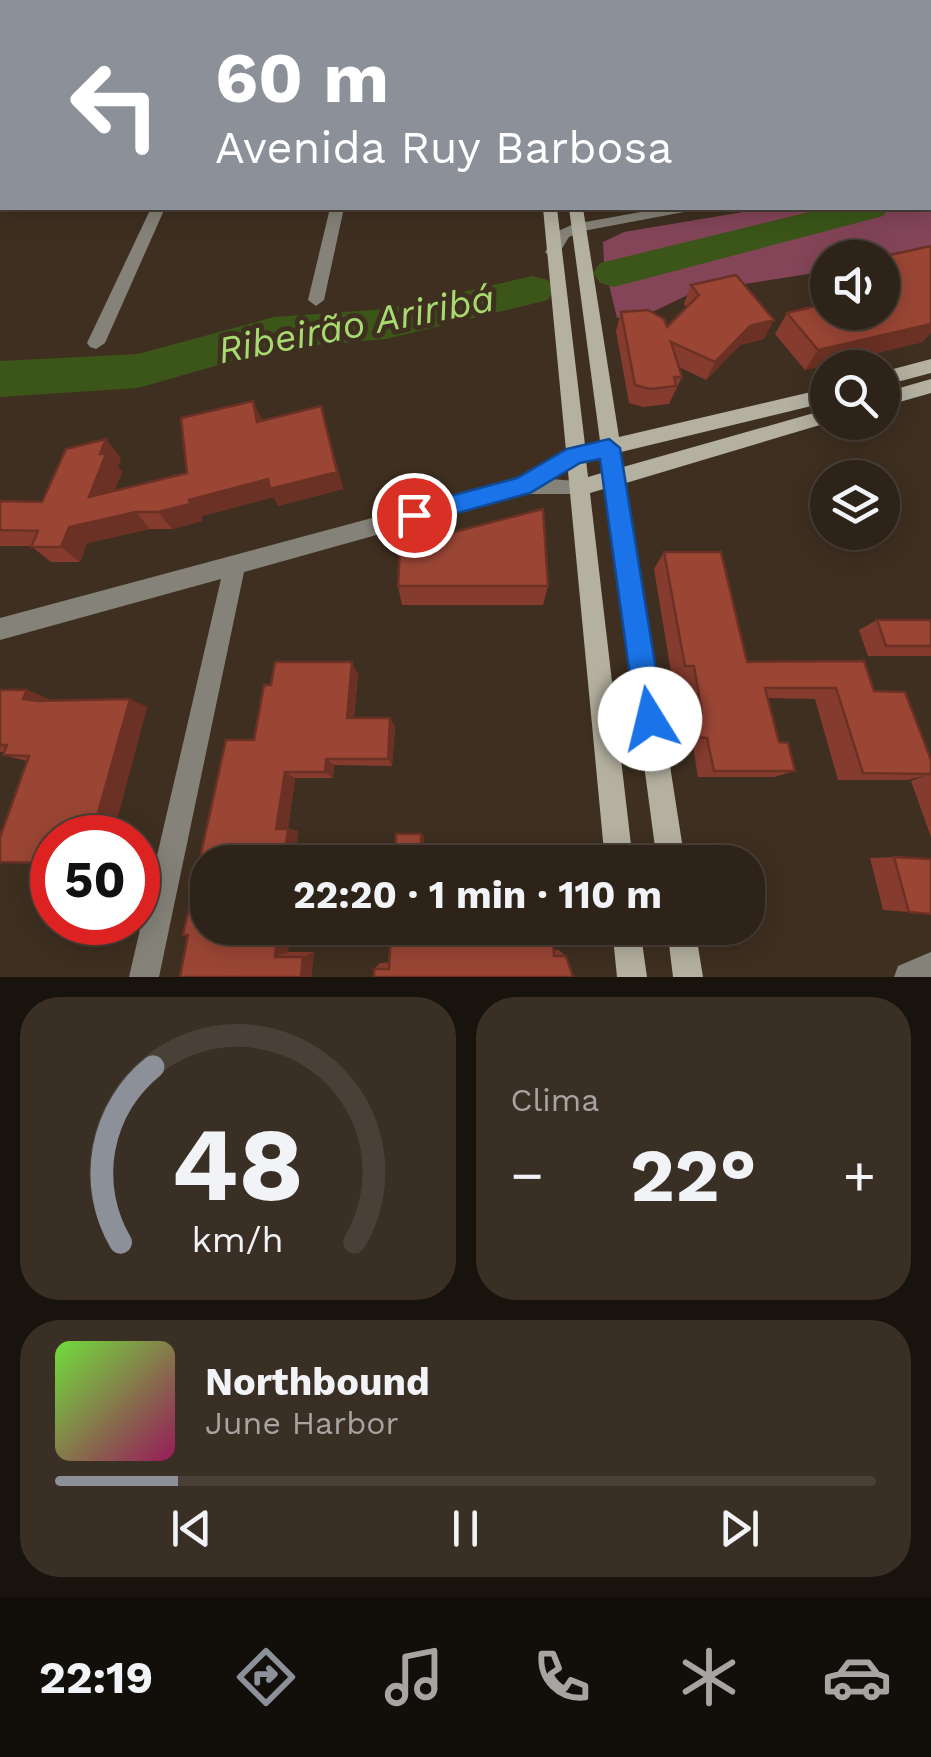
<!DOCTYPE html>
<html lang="pt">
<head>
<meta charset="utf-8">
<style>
  body { margin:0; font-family:"Work Sans",sans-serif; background:#3a2f25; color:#f1f3f6; height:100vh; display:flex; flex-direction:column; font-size:38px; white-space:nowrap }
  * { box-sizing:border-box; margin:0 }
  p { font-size:32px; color:#a7a4a2 }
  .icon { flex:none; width:55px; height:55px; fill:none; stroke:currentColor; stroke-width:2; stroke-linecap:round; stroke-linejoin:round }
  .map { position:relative; height:977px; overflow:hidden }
  .details { display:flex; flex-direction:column; gap:20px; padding:20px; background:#19130d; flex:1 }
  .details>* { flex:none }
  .hud { position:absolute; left:0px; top:0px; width:932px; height:210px; box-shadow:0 5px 25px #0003,0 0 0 2px #494037; background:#8c9099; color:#fff; overflow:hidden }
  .controls { position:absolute; left:810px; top:240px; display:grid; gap:20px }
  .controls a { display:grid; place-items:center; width:90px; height:90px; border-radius:50%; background:#2e2318; box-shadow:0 5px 25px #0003,0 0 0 2px #494037; font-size:50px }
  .speed { position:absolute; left:30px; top:815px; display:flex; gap:20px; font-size:50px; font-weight:700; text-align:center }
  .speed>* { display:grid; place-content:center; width:130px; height:130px; border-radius:50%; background:#2e2318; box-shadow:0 5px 25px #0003,0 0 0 2px #494037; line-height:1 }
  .speed .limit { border:15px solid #d22; background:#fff; color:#111 }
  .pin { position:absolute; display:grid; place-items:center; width:85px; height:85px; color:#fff; margin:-42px; border:5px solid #fff; border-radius:50%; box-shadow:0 2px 10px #0007 }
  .me { position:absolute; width:110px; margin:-55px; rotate:351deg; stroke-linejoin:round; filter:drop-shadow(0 0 8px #0008) }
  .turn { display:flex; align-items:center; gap:35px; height:210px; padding:0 50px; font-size:45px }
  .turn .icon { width:130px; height:130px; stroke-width:2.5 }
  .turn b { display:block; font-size:70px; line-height:85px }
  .big { font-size:75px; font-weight:700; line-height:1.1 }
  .details .tile { flex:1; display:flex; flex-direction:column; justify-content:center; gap:15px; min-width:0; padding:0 35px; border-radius:40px; background:#3a2f25 }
  .details .dial { align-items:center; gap:0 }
  .dial svg { height:260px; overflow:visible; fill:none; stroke:#494037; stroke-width:7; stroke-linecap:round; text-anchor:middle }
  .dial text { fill:#f1f3f6; stroke:none }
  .song { display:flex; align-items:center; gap:30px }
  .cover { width:120px; height:120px; border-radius:15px; background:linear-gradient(135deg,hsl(100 70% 55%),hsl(330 70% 35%)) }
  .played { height:10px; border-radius:5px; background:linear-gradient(90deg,#8c9099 15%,#494037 15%) }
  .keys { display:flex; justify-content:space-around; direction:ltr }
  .heat { display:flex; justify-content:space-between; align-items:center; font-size:55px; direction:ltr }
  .details .tiles { flex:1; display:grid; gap:20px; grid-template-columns:1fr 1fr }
  .tile:last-child { grid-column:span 2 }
  .trip { position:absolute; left:190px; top:845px; width:575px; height:100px; border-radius:40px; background:#2e2318; box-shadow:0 5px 25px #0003,0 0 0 2px #494037; font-weight:700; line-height:100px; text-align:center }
  .tab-bar { display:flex; height:160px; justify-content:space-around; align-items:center; background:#120e0a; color:#a7a4a2 }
  .tab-bar .icon { width:70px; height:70px }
  .tab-bar .active { color:#8c9099 }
  .tab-bar b { font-size:45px; color:#f1f3f6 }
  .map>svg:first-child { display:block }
  .green { fill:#844559 }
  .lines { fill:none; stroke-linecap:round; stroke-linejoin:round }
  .river { fill:#3b5618; fill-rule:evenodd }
  .street { fill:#858379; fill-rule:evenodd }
  .secondary { fill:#b4b1a1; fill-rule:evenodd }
  .wall { fill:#853c2e }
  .shaded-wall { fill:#6c3125 }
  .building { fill:#9b4635; stroke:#6c3125; stroke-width:2.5 }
  .route { fill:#1a73e8; stroke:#114b97; stroke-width:2.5 }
  .labels { text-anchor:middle; stroke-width:10; stroke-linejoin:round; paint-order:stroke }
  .water-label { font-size:38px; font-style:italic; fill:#a8db6f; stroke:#3e2f20 }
</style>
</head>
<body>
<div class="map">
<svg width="931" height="977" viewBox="0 0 931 977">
  <rect width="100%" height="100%" fill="#3e2f20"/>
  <path class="green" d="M931,175V254L828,258L827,271L694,292L646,315L617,318L604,264L603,242L624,232L767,208H930Z"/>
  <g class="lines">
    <path class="river" d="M931,181V204H930V181Z
      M826,208H889L883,216L614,287L600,283L593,273L600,263Z
      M533,276L548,280L554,290L548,300L386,339L274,349L138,388L0,397V361L138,354L274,317L386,309Z"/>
    <path class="street" d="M374,0H384V2H374Z
      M612,0H622L623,2H613Z
      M930,156H931V164H930Z
      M151,208H165L105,343L96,349L90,347L87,343Z
      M330,208H344L324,300L316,306L308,300Z
      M663,208H691L684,212L583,231L569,237L558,255H548L545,252L558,231L574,224Z
      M575,447L582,449L585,455L582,461L552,479L586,482L589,488L586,494H523L244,572L159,977H129L221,579L0,640V618L517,479Z
      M931,952V977H894L898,966Z"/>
    <path class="secondary" d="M532,0H542V2H532Z
      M0,148H2V156H0Z
      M543,208H557L585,445L600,441L569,208H583L619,437L828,388V402L621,452L623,467L828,409V422H830L626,483L685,862H657L607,488L590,493L633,862H605ZM602,456L605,472L588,477L586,460Z
      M931,359V373L882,386V372Z
      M931,379V393L882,407V393Z
      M612,928H640L647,977H617Z
      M667,928H695L703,977H673Z"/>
  </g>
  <path class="wall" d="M782,0H931V142L930,2H786Z
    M828,261V312L923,342L805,370L775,334L787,313L825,303L808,284L820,263Z
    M691,285L764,339L740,345L706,380L679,367L682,377L669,404L643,407L629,403L616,331L621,312L667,327L686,307L684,304Z
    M321,406L343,489L278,506L274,497L202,516V521L172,529H150L87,543L80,562H51L31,546H0V501L42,502L121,458L118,467L122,472L114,491L187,473L262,421Z
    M664,552L747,662L874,691L931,760V837L911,781L924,776L907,780H838L815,699L768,698L779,742L795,771L774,777H698L693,746L683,745L680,730L688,723L681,678H672L654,569Z
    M398,586H548L543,605H402Z
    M877,620H931V656H868L859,630Z
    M358,674L354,718H390L395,727L392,766L334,765L333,778H295L288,829L298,831L288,952H314L311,977H180L271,685Z
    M0,690H27L48,699L47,701L147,707L112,838H52L27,761L3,755L4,752H0Z
    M894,857L909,912L883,910L870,858Z
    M554,950H559L566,956L573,977L374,969L380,963Z"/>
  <path class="shaded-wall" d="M931,311V333L923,342L805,370L818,350Z
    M774,320L764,339L740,345L706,380L715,362L750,326Z
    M253,401L262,420L257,422Z
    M321,406L343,489L278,506L274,497L202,516V521L172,529L158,512L189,500Z
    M106,439L121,458L118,467L122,472L106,514L89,497L100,454Z
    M136,512L150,529L87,543L80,562L61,547L69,527Z
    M352,662L358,674L353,727L347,718Z
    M27,690L48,699L45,707L23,699Z
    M130,699L147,707L112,838H91Z
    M390,718L395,727L392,766L388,759Z
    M326,759L334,765L333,778L325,772Z
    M285,772L295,778L288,829L298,831L296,862H284L276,829Z
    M421,834L424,836L423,862H421Z
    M278,928H290L288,952L275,957Z
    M314,952L311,977H301L303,957Z"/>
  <path class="building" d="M579,0H610L611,2H579Z
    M820,0H931V125L930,2H825Z
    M931,246V324L818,350L787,313L828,303V312H882V258H845L884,249L890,255Z
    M828,261V271L820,263Z
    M736,275L774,320L750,326L715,362L671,342L682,377H674L676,386L650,389L635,385L621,312L648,310L664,319L667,327L699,295L691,285Z
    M253,401L257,422L321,406L337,472L270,489L268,479L189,500L190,504L158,512H136L69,527L61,547H31L38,531L0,530V501L42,502L66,449L106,439L100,454H106L89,497L187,473L181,418Z
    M543,509L548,586H398L400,546Z
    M664,552H721L747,662L864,661L874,691L905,692L931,760V774L863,773L836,688H765L779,742L788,743L795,771H714L707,738L697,737L694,721L702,713L694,666H685Z
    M877,620H931V646H886Z
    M275,662H352L347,718H390L388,759H326L325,772H285L276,829H288L284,862H208V928H278L275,957H303L301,977H180L188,935H183L226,740H254L264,685H271Z
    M0,690H27L23,699L38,701L130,699L91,838H52V853L49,863L0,862V837L29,756L3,755L7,745H0Z
    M396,834H421V862H395Z
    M472,854H548V862H472Z
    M894,857L931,859V914L909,912Z
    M391,928H552L554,956H566L573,977H374V969H389Z"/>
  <path class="route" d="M609,439L620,448L664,719L660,729L650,733L640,729L636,719L600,459L580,463L530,493L414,525L406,522L403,515L406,508L517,478L567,449Z"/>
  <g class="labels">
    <g class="water-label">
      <text transform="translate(356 324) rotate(-11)" y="13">Ribeirão Ariribá</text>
    </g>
  </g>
</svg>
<div class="controls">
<a><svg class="icon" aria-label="sound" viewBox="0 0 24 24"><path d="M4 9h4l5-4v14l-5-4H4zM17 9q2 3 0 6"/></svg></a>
<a><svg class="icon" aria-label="search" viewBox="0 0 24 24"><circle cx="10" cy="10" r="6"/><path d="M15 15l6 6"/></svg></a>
<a><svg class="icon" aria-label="layers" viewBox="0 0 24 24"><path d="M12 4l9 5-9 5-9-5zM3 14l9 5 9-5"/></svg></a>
</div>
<div class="speed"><div class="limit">50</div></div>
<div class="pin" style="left:414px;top:515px;background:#d93025"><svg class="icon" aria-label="arrive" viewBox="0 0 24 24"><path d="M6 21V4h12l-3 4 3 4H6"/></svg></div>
<svg class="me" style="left:650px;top:719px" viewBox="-20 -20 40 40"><circle r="19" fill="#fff"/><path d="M0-13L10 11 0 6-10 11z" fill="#1a73e8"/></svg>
<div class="trip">22:20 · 1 min · 110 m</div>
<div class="hud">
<div class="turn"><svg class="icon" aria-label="left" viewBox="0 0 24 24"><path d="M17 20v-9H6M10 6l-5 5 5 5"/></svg><div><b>60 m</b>Avenida Ruy Barbosa</div></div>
</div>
</div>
<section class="details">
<div class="tiles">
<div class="tile dial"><svg viewBox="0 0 100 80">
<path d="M14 69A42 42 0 1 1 86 69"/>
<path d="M14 69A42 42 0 0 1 24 15" stroke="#8c9099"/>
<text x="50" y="56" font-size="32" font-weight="700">48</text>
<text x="50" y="72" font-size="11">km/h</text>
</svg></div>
<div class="tile"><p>Clima</p>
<div class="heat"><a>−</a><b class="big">22°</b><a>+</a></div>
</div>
<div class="tile">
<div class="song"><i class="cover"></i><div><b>Northbound</b><p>June Harbor</p></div></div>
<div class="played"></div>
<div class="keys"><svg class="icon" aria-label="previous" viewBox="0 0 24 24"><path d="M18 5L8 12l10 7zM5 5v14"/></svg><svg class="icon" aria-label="pause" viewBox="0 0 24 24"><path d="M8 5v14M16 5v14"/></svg><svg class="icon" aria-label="next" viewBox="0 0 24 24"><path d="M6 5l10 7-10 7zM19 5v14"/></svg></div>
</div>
</div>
</section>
<nav class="tab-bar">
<b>22:19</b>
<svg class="icon active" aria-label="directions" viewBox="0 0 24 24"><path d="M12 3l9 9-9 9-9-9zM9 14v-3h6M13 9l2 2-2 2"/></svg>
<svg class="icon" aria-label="music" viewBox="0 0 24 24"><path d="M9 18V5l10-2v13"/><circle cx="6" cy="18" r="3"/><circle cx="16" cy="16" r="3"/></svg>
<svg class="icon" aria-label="phone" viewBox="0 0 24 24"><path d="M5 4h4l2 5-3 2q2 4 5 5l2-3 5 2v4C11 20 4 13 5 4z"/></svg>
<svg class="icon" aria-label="climate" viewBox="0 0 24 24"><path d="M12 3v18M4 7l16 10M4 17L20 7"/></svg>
<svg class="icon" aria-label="car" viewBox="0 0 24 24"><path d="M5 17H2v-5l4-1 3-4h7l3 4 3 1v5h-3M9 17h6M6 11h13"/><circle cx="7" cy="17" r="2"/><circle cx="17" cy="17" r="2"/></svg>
</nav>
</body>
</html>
